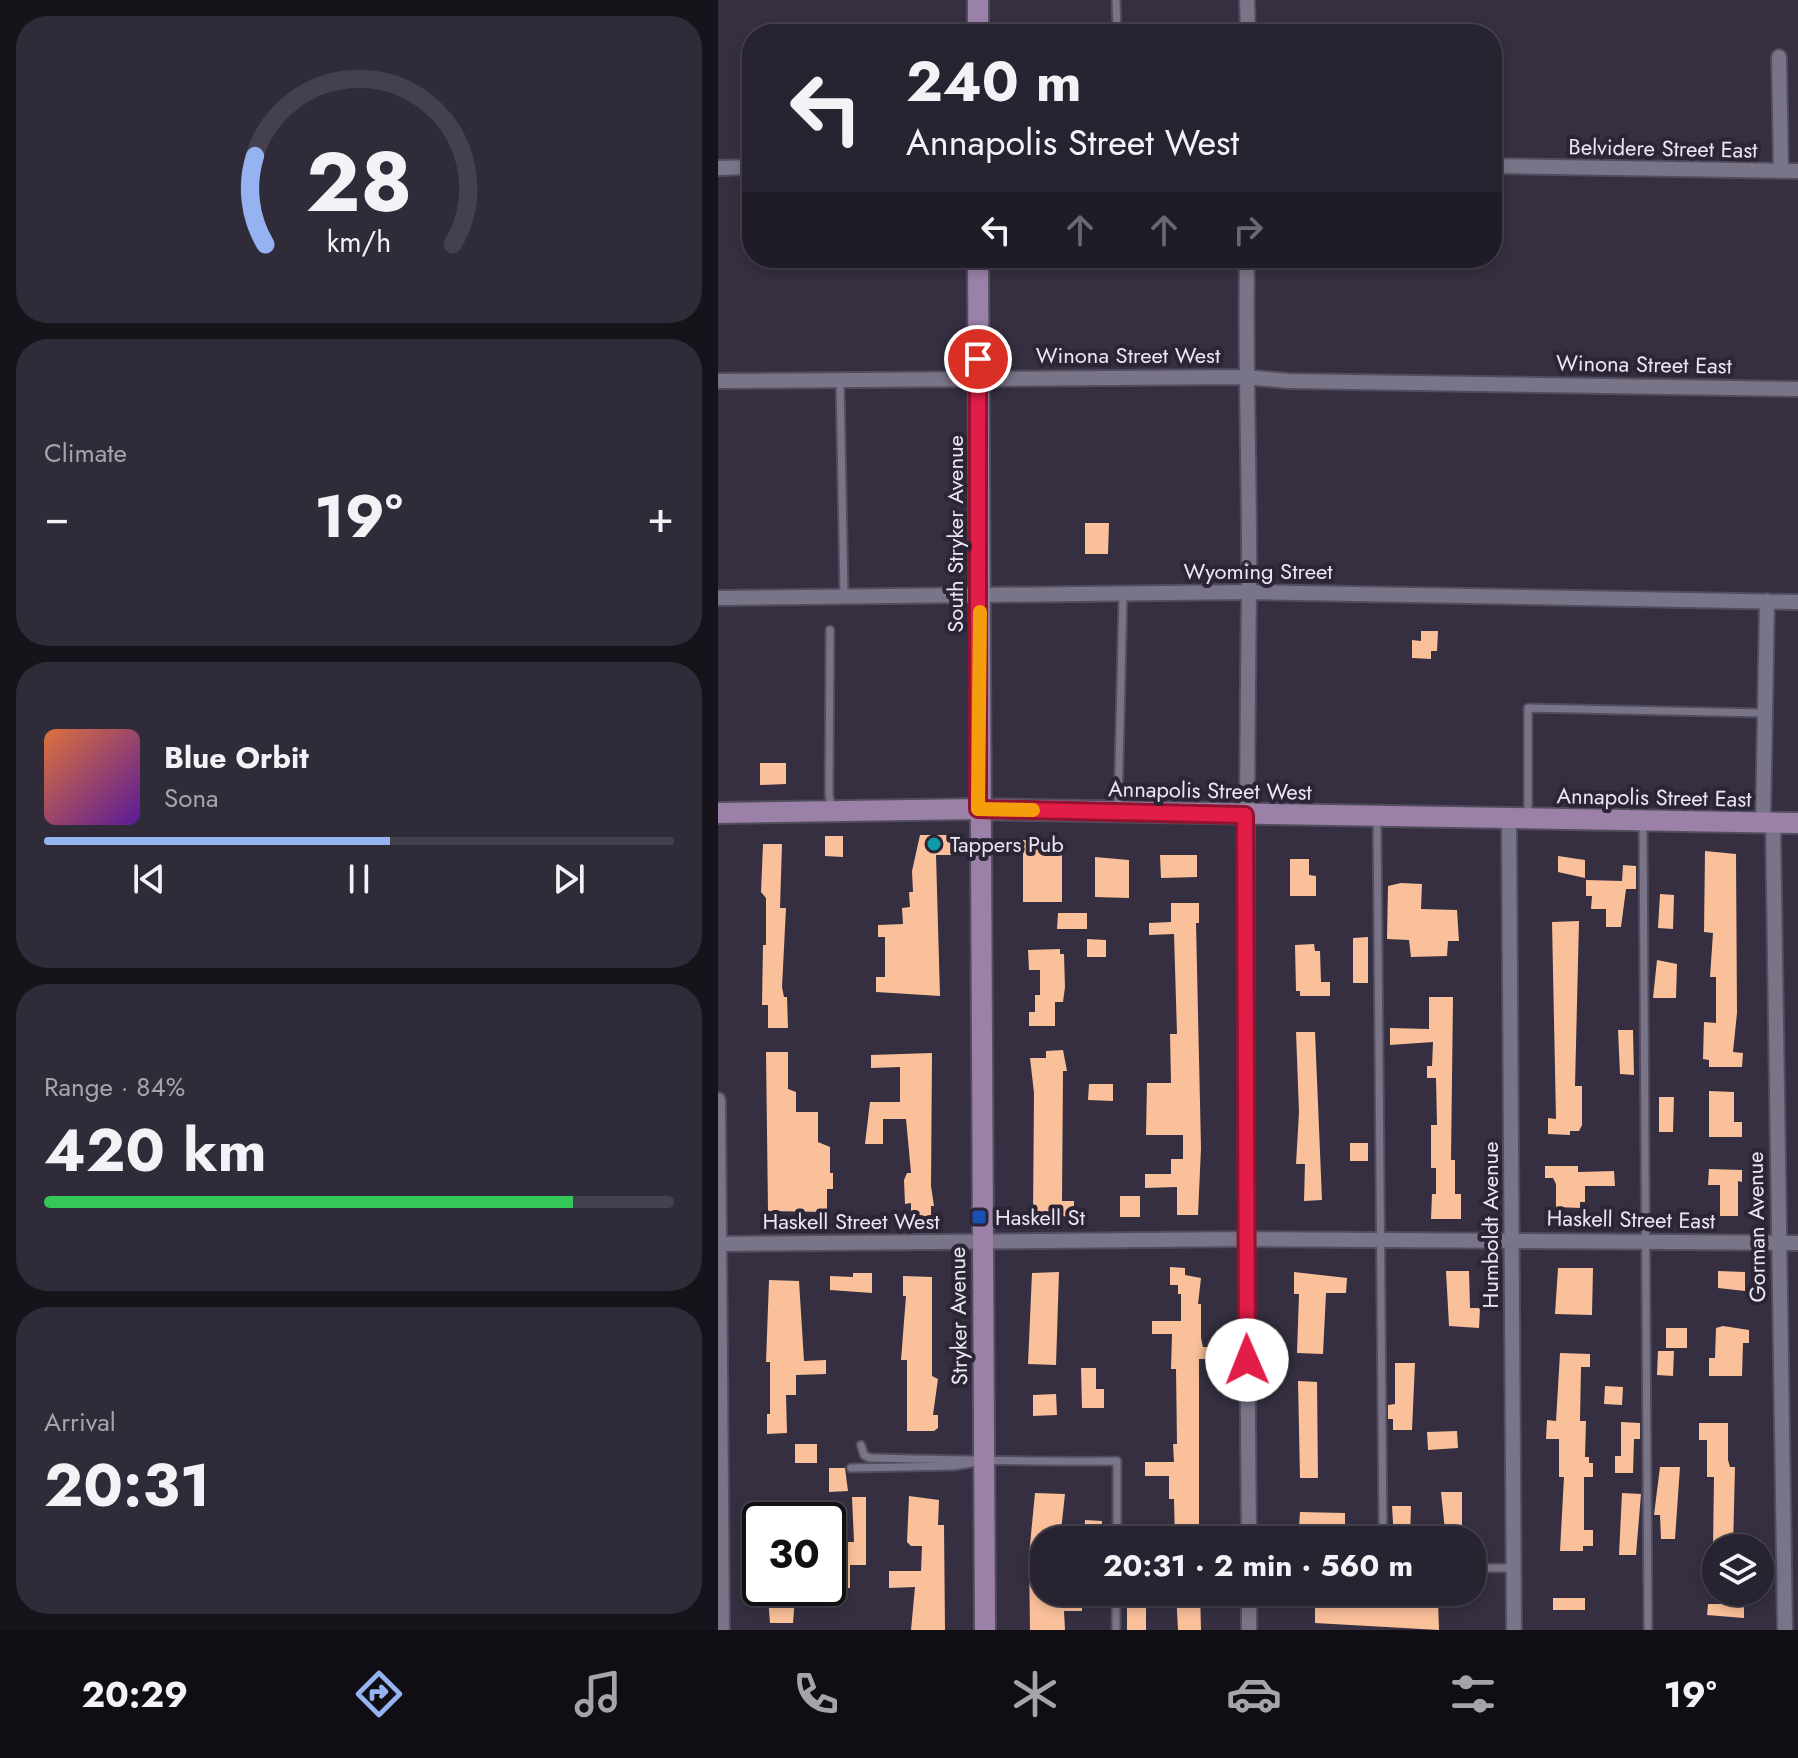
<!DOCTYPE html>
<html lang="en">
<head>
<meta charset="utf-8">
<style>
  body { margin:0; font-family:Jost,sans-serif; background:#302b39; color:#f1f3f6; height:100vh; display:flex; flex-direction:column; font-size:30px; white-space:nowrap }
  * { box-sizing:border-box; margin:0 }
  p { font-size:26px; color:#a5a4ab }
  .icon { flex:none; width:44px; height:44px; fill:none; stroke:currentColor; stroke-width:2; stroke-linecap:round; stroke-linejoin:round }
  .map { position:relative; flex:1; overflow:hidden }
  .details { display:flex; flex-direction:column; gap:16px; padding:16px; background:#16131b; width:718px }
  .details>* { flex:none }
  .hud { position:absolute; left:24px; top:24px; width:760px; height:244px; border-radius:32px; box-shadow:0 4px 12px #0003,0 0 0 2px #44404d; background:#282331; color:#f1f3f6; overflow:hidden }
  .fabs { position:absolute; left:984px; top:1534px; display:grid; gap:16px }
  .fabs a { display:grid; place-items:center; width:72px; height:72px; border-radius:50%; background:#282331; box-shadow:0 4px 12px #0003,0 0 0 2px #44404d; font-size:40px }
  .speed { position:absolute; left:24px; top:1502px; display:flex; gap:16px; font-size:40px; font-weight:700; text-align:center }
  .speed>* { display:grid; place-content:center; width:104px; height:104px; border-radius:50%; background:#282331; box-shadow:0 4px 12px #0003,0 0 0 2px #44404d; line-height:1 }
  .speed .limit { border:4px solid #111; border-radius:12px; background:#fff; color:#111 }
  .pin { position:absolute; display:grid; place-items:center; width:68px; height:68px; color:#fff; margin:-34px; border:4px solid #fff; border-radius:50%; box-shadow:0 2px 8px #0007 }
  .me { position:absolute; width:88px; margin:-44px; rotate:359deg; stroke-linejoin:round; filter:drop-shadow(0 0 6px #0008) }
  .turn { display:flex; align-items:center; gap:28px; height:168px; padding:0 32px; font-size:36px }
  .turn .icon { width:104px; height:104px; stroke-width:2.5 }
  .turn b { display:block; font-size:56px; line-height:68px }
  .lanes { display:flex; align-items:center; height:76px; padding:0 32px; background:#0003; justify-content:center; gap:40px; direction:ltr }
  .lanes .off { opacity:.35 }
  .big { font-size:60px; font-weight:700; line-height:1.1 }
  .details .widget { flex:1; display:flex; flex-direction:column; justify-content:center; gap:12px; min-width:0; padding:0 28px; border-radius:32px; background:#302b39 }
  .details .dial { align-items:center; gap:0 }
  .dial svg { height:208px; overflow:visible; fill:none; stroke:#44404d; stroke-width:7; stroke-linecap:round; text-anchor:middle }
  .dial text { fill:#f1f3f6; stroke:none }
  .song { display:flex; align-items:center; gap:24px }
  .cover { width:96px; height:96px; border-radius:12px; background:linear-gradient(135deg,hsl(20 70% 55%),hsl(270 70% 35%)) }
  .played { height:8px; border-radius:4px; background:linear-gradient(90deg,#95b2f1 55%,#44404d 55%) }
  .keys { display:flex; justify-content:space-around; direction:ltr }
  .heat { display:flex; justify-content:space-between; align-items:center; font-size:44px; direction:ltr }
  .charge { height:12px; border-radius:6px; background:linear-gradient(90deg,#34c759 84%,#44404d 0) }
  .trip { position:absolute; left:312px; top:1526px; width:456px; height:80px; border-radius:32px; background:#282331; box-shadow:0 4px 12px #0003,0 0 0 2px #44404d; font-weight:700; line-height:80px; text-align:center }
  .tabs { display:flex; height:128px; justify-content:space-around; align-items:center; background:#100e14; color:#a5a4ab }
  .tabs .icon { width:56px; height:56px }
  .tabs .on { color:#95b2f1 }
  .tabs b { font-size:36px; color:#f1f3f6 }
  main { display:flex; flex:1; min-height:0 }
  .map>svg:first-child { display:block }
  .building { fill:#fac099 }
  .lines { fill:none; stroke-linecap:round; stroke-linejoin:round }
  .lane-casing { stroke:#524d5c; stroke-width:11 }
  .street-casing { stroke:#524d5c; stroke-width:18 }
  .secondary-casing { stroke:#524d5c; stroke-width:24 }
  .lane { stroke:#7a7488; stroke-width:7 }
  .street { stroke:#7a7488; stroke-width:14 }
  .secondary { stroke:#9b80a8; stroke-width:20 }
  .route-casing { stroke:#92132f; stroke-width:20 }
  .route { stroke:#e11d48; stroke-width:14 }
  .slow { stroke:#f59e0b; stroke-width:14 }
  .culture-dot { fill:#0f9aa8; stroke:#2b2536; stroke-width:3 }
  .transit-dot { fill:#1a4fb4; stroke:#2b2536; stroke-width:3 }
  .labels { text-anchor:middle; stroke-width:8; stroke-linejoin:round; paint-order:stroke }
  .street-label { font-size:22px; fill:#eae7f2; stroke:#2b2536 }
  .poi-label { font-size:22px; fill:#eae7f2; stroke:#2b2536; text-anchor:start }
</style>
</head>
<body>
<main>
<section class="details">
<div class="widget dial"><svg viewBox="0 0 100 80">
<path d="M14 69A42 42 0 1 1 86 69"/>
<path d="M14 69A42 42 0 0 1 10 35" stroke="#95b2f1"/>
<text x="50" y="56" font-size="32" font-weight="700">28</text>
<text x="50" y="72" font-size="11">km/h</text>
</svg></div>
<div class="widget"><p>Climate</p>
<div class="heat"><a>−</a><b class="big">19°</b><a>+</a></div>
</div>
<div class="widget">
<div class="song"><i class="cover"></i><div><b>Blue Orbit</b><p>Sona</p></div></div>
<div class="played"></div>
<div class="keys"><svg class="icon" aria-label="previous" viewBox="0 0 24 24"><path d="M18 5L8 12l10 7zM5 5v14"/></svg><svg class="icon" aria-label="pause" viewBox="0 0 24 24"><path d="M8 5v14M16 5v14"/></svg><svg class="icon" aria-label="next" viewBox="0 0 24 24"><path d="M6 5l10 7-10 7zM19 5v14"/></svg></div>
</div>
<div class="widget"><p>Range · 84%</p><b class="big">420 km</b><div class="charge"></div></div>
<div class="widget"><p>Arrival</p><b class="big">20:31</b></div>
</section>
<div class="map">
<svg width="1080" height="1630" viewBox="0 0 1080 1630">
  <rect width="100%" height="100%" fill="#352f41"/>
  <path class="building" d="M367,523H391L390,554H367Z
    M703,631H720L719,651H713V659L694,658V640L703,641Z
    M42,763H68V784L42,785Z
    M202,835H234V855H218L222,996L158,992V977H167V937H160V925L185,924L184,908L192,907L191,892H195L194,871Z
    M107,836H125V857L107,856Z
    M305,840L344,843V902H305Z
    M45,844H64L62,908H68L64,987L66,997H69L70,1028H50V1005H44L45,945H48V898L43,892Z
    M987,851L1018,854L1019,1013L1015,1052L1025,1053L1024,1067H991V1060L985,1059L986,1022L998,1023V977H992L995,933L986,932Z
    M442,855H479V877L443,878Z
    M840,856L867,860V878L840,872Z
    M377,857L411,860V898L377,897Z
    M572,859H591V875L598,876V896H572Z
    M905,865L918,866V889H908L903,927H888V909H873L874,896H868V880L904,881Z
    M683,883L704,884L703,909L739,910L741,941H730L729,956L693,957L691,940L669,939L670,886Z
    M942,894L956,895L955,929L940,928Z
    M453,903H481V923H478L483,1148L480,1215H459V1187L427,1188V1174H453V1159H465V1135H428L429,1083H453L452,1034H459L456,934L431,935V923L453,922Z
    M340,913H369V929H339Z
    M861,921L857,1086H864V1125L861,1131H852V1135L830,1134V1118L838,1119L834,922Z
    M650,937V983H635V938Z
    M369,939L388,940V957H369Z
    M596,944L597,951H602L603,982H612V996H582V991H578L577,945Z
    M342,949V954H346L347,987L345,1002H337V1026H311V1012H317V995H322V970H311L310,950Z
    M939,960L959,964L958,998H935Z
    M711,997H735L733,1160H737V1194H743V1219H713L714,1194H718V1168H713V1125H719L718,1078H709V1066H714L715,1042L672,1045V1028L711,1029Z
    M900,1030H915L916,1075L902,1074Z
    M578,1032H597L604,1200L586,1201L587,1164H578L581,1112Z
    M345,1050L349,1071H345L344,1201H356V1216L315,1217L316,1093L312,1058H328V1051Z
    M48,1052H70V1089L78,1092V1112H100V1142L112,1147V1173H115V1189H109V1212L50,1211Z
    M214,1053L213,1186L216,1206H213V1216H193V1203L187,1204L186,1180L189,1173H193L188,1119H165V1144H147L152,1102H182V1067L153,1068V1055Z
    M371,1084H395V1101L370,1100Z
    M991,1091L1016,1092V1122H1024V1137H991Z
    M941,1097H956L955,1132H941Z
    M632,1143H650V1161H632Z
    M827,1166H860V1172L896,1171L897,1186H867V1202H862V1208L838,1207V1184L835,1178H827Z
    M991,1169L1024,1170V1182L1020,1181V1216H1002V1185H990Z
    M402,1196H422V1217H402Z
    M452,1267L467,1268V1275L483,1278L480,1304H483V1338L485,1347H490V1359H481V1530L477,1540H457L456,1499H451V1476H427V1462H456L455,1444H459L458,1369H453L454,1334H434V1321H463V1294H460V1285H452Z
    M840,1268H875L874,1315L837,1314Z
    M728,1271H751L752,1308H762L761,1328L731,1326Z
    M1000,1271L1027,1272V1291L1000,1288Z
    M341,1272L338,1365L310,1364L314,1273Z
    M576,1272L629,1278L628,1293H608L605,1354L579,1353L581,1294H576Z
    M135,1273H154V1293L112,1290V1276L135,1277Z
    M185,1276L214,1277V1376L220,1379L215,1415H220V1428L216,1431H189V1360H183L188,1296H185Z
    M51,1280L81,1281L86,1361L108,1360V1374L78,1375V1395H68L69,1433L49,1434V1414H52V1362H48Z
    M1005,1326L1031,1330V1343H1025L1024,1376H991V1358H997L998,1328Z
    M948,1328H969V1348H948Z
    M940,1351H956L955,1376L939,1375Z
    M842,1353L872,1354V1367H863L862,1421H868L867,1457H871V1463H875V1477H866V1530H875V1546H865V1551H842L846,1477H841V1439H828L829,1420L838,1421Z
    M677,1363H697L694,1430H675V1419H670V1405L677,1404Z
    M363,1368H378V1389H386V1408H364Z
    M580,1381L599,1382L600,1478H582Z
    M887,1386L905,1387L904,1405L886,1404Z
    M338,1394L339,1415L315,1416V1395Z
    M903,1422L922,1423V1439H916L915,1473H897V1456H903Z
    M981,1423H1010V1460L1012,1467H1017L1015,1548H995L996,1477H989V1440H981Z
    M739,1431L740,1448L710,1450L709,1432Z
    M77,1444H99V1463H77Z
    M942,1467H962L957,1539H943L942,1515H936Z
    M111,1468H127L130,1491L111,1492Z
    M723,1492H744V1540H728Z
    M317,1493L347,1494L342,1540H326V1592H364V1611H346L347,1630H312L311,1555Z
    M904,1493L923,1494L918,1555H901Z
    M191,1496L221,1500L220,1525H226L227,1630H193L197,1587L171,1588V1571H203L204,1546H193L189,1542Z
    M134,1497H148V1565H132V1588L110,1590V1562H115L116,1542H136Z
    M49,1501H74V1519L48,1518Z
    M674,1506H693L692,1539H676Z
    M582,1512L627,1513V1529L581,1528Z
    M367,1520L384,1521L383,1540H366Z
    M409,1592H428V1630H409Z
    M458,1592H482L483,1630H460Z
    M619,1592H654V1600L720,1599L721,1630L597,1623V1608H619Z
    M1013,1596H1026V1618L989,1615L990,1604H1012Z
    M77,1597L75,1623H52L50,1598Z
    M835,1598H867V1610H835Z"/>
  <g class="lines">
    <g class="lane-casing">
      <path id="lane" d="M398,0L399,34
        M122,381L126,595
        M112,630L111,795L114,810
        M400,810L405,594
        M659,818L665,1540
        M810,818V708L1044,713
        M925,823L930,1630
        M143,1445L146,1455L152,1458C235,1460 316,1462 399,1461V1540
        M133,1468L236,1466L254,1463
        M754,1568H795
        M398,1630V1592"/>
    </g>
    <g class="street-casing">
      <path id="street" d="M529,0L530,34
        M1061,57L1063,171
        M774,166L1080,171
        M0,168L34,167
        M529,258C527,370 532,481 531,593C527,909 528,1224 531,1540
        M0,381L526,377L571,381L1080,389
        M0,598L531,592L1080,602
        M791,820L796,1630
        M1045,823L1049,601
        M1055,823L1067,1630
        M0,1100L4,1630
        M0,1244L528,1239L1080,1243
        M531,1592V1630"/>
    </g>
    <g class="secondary-casing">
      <path id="secondary" d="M260,34V0
        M260,258L267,1630
        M0,813L260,809L1080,823"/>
    </g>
    <use href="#lane" class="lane"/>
    <use href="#street" class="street"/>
    <use href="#secondary" class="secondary"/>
  </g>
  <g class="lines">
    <g class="route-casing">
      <path id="route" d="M260,359V809L527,815L529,1360"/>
    </g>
    <use href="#route" class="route"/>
    <path class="slow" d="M262,612L260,809L315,810"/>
  </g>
  <circle class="culture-dot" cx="216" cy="844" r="8"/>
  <rect class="transit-dot" x="253" y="1209" width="16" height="16" rx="4"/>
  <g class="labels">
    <g class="street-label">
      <text transform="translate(945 148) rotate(1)" y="8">Belvidere Street East</text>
      <text x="410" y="363">Winona Street West</text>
      <text transform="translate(926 364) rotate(1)" y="8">Winona Street East</text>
      <text transform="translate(237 534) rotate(-90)" y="8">South Stryker Avenue</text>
      <text x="540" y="579">Wyoming Street</text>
      <text transform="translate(492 790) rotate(1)" y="8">Annapolis Street West</text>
      <text transform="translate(936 797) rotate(1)" y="8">Annapolis Street East</text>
      <text transform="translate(913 1219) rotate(1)" y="8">Haskell Street East</text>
      <text x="133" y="1229">Haskell Street West</text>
      <text transform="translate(772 1225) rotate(-90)" y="8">Humboldt Avenue</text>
      <text transform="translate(1038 1227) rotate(-91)" y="8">Gorman Avenue</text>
      <text transform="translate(240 1316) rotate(-91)" y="8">Stryker Avenue</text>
    </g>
    <g class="poi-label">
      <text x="232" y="852">Tappers Pub</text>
      <text x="277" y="1225">Haskell St</text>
    </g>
  </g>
</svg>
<div class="fabs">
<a><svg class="icon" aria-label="layers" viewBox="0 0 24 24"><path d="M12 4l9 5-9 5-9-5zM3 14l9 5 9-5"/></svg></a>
</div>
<div class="speed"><div class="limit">30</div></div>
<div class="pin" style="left:260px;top:359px;background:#d93025"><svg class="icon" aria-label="arrive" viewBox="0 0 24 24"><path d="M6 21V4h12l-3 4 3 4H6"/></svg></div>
<svg class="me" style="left:529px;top:1360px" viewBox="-20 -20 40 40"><circle r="19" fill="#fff"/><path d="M0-13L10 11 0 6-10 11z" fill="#e11d48"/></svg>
<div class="trip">20:31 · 2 min · 560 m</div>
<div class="hud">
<div class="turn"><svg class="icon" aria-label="left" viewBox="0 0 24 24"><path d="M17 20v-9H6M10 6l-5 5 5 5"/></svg><div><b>240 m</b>Annapolis Street West</div></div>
<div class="lanes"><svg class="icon" aria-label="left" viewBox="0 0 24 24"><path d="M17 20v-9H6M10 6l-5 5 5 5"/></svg><svg class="icon off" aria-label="ahead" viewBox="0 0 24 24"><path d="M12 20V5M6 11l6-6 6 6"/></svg><svg class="icon off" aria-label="ahead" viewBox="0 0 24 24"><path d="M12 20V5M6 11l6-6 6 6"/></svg><svg class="icon off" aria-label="right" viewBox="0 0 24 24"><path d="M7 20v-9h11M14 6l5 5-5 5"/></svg></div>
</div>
</div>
</main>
<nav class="tabs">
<b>20:29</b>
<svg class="icon on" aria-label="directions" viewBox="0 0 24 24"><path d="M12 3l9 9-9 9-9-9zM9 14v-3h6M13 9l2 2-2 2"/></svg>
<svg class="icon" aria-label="music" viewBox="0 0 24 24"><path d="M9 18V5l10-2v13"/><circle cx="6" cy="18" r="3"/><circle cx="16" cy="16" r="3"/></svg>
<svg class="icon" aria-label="phone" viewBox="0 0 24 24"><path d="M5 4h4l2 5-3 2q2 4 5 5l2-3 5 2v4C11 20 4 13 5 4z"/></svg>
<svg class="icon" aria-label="climate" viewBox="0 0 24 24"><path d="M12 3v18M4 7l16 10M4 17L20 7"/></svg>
<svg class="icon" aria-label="car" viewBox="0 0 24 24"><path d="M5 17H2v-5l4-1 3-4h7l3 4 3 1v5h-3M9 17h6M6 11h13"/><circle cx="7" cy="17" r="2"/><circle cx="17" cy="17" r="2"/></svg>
<svg class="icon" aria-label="filters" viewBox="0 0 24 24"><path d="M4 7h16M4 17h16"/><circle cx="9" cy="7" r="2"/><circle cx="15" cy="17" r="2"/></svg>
<b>19°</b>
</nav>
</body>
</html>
